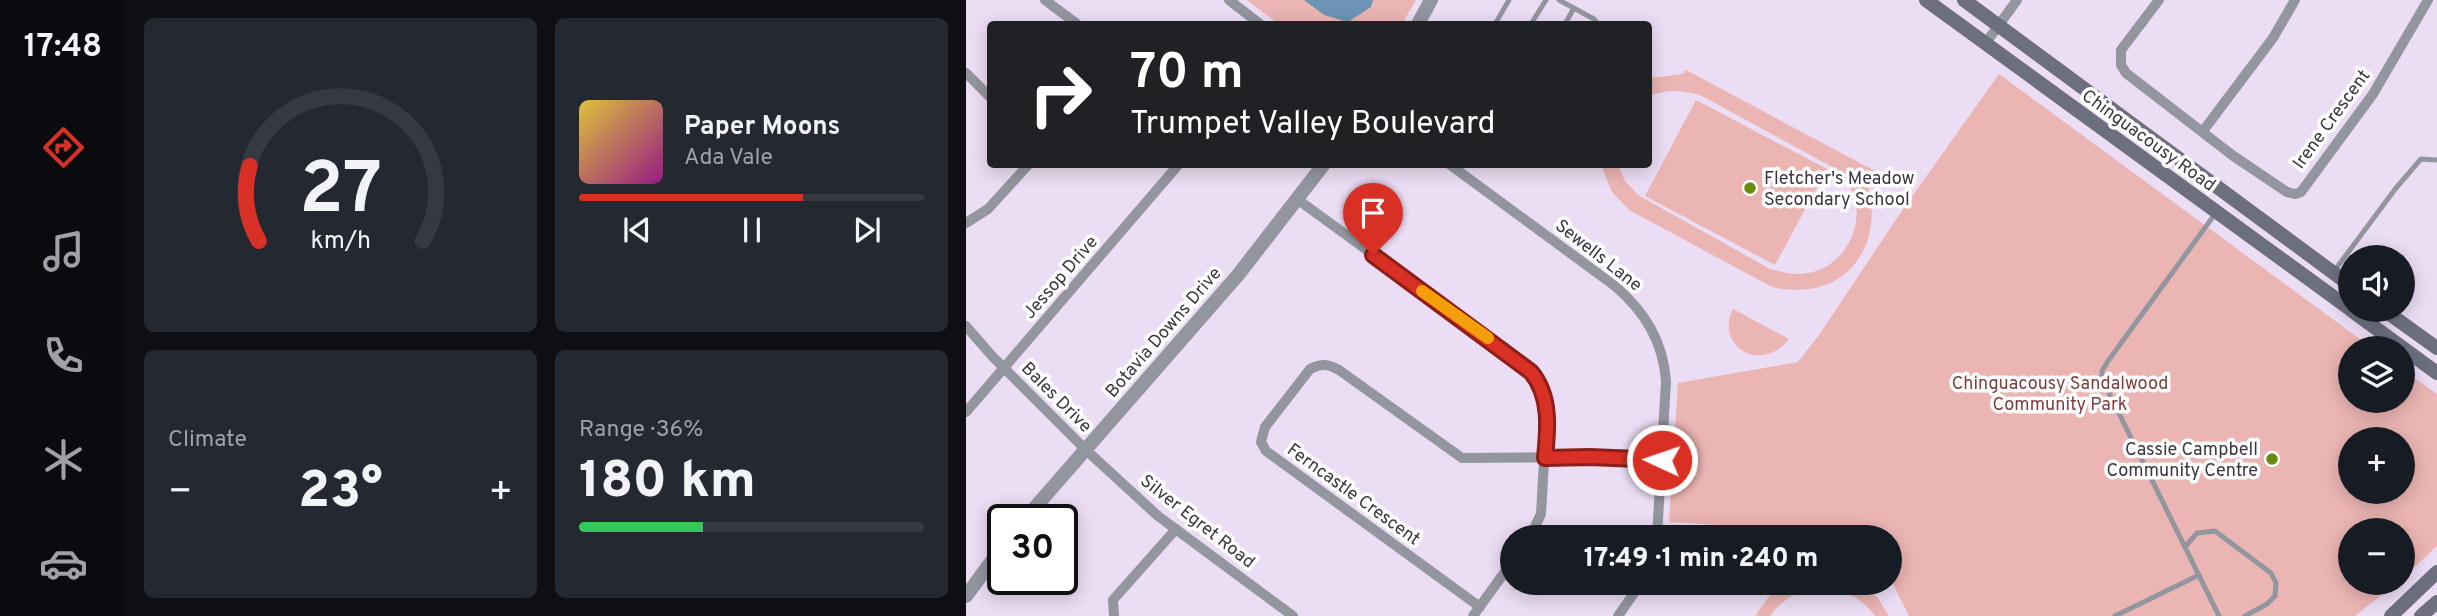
<!DOCTYPE html>
<html lang="en">
<head>
<meta charset="utf-8">
<style>
  body { margin:0; font-family:Overpass,sans-serif; background:#242831; color:#f1f3f6; height:100vh; display:flex; flex-direction:column; font-size:26px; white-space:nowrap }
  * { box-sizing:border-box; margin:0 }
  p { font-size:23px; color:#9ea1a6 }
  .icon { flex:none; width:38px; height:38px; fill:none; stroke:currentColor; stroke-width:2; stroke-linecap:round; stroke-linejoin:round }
  .map { position:relative; flex:1; overflow:hidden }
  .sheet { display:flex; flex-direction:column; gap:18px; padding:18px; background:#0d0f14; width:840px }
  .sheet>* { flex:none }
  .hud { position:absolute; left:21px; top:21px; width:665px; height:147px; border-radius:7px; box-shadow:0 4px 18px #0003; background:#202124; color:#fff; overflow:hidden }
  .tools { position:absolute; left:1372px; top:245px; display:grid; gap:14px }
  .tools a { display:grid; place-items:center; width:77px; height:77px; border-radius:50%; background:#171b24; box-shadow:0 4px 18px #0003; font-size:35px }
  .speed { position:absolute; left:21px; top:504px; display:flex; gap:14px; font-size:35px; font-weight:700; text-align:center }
  .speed>* { display:grid; place-content:center; width:91px; height:91px; border-radius:50%; background:#171b24; box-shadow:0 4px 18px #0003; line-height:1 }
  .speed .limit { border:4px solid #111; border-radius:10px; background:#fff; color:#111 }
  .pin { position:absolute; display:grid; place-items:center; width:60px; height:60px; color:#fff; margin:-72px -30px; border-radius:50% 50% 50% 0; rotate:-45deg; box-shadow:0 0 7px #0007 }
  .pin .icon { rotate:45deg }
  .me { position:absolute; width:77px; margin:-38px; rotate:273deg; stroke-linejoin:round; filter:drop-shadow(0 0 5px #0008) }
  .turn { display:flex; align-items:center; gap:24px; height:147px; padding:0 28px; font-size:32px }
  .turn .icon { width:91px; height:91px; stroke-width:2.5 }
  .turn b { display:block; font-size:49px; line-height:60px }
  .big { font-size:52px; font-weight:800; line-height:1.1 }
  .sheet .widget { flex:1; display:flex; flex-direction:column; justify-content:center; gap:10px; min-width:0; padding:0 24px; border-radius:10px; background:#242831 }
  .sheet .dial { align-items:center; gap:0 }
  .dial svg { height:182px; overflow:visible; fill:none; stroke:#363941; stroke-width:7; stroke-linecap:round; text-anchor:middle }
  .dial text { fill:#f1f3f6; stroke:none }
  .song { display:flex; align-items:center; gap:21px }
  .cover { width:84px; height:84px; border-radius:10px; background:linear-gradient(135deg,hsl(50 70% 55%),hsl(310 70% 35%)) }
  .played { height:7px; border-radius:4px; background:linear-gradient(90deg,#d93025 65%,#363941 65%) }
  .keys { display:flex; justify-content:space-around; direction:ltr }
  .heat { display:flex; justify-content:space-between; align-items:center; font-size:38px; direction:ltr }
  .charge { height:10px; border-radius:5px; background:linear-gradient(90deg,#34c759 36%,#363941 0) }
  .sheet .tiles { flex:1; display:grid; gap:18px; grid-template-columns:repeat(2,1fr) }
  .trip { position:absolute; left:534px; top:525px; width:402px; height:70px; border-radius:35px; background:#171b24; box-shadow:0 4px 18px #0003; font-weight:800; line-height:70px; text-align:center }
  main { display:flex; flex:1; min-height:0 }
  .tabs { display:flex; flex-direction:column; width:126px; justify-content:space-around; align-items:center; background:#090b0e; color:#9ea1a6 }
  .tabs .icon { width:49px; height:49px }
  .tabs .active { color:#d93025 }
  .tabs b { font-size:32px; color:#f1f3f6 }
  .map>svg:first-child { display:block }
  .green { fill:#ebb5b3; fill-rule:evenodd }
  .water { fill:#6e94b4 }
  .lines { fill:none; stroke-linecap:round; stroke-linejoin:round }
  .service { stroke:#93959f; stroke-width:5 }
  .minor { stroke:#93959f; stroke-width:10 }
  .tertiary { stroke:#93959f; stroke-width:14 }
  .secondary { stroke:#6d6f7e; stroke-width:14 }
  .route-casing { stroke:#8d1f18; stroke-width:18 }
  .route { stroke:#d93025; stroke-width:12 }
  .slow { stroke:#f59e0b; stroke-width:12 }
  .poi-dot { fill:#6b8b0e; stroke:#fff; stroke-width:2.5 }
  .labels { text-anchor:middle; stroke-width:7; stroke-linejoin:round; paint-order:stroke }
  .street-label { font-size:18px; fill:#3b363f; stroke:#fff }
  .poi-label { font-size:18px; fill:#3b363f; stroke:#fff; text-anchor:start }
  .park-label { font-size:18px; fill:#803d3d; stroke:#fff }
</style>
</head>
<body>
<main>
<nav class="tabs">
<b>17:48</b>
<svg class="icon active" aria-label="directions" viewBox="0 0 24 24"><path d="M12 3l9 9-9 9-9-9zM9 14v-3h6M13 9l2 2-2 2"/></svg>
<svg class="icon" aria-label="music" viewBox="0 0 24 24"><path d="M9 18V5l10-2v13"/><circle cx="6" cy="18" r="3"/><circle cx="16" cy="16" r="3"/></svg>
<svg class="icon" aria-label="phone" viewBox="0 0 24 24"><path d="M5 4h4l2 5-3 2q2 4 5 5l2-3 5 2v4C11 20 4 13 5 4z"/></svg>
<svg class="icon" aria-label="climate" viewBox="0 0 24 24"><path d="M12 3v18M4 7l16 10M4 17L20 7"/></svg>
<svg class="icon" aria-label="car" viewBox="0 0 24 24"><path d="M5 17H2v-5l4-1 3-4h7l3 4 3 1v5h-3M9 17h6M6 11h13"/><circle cx="7" cy="17" r="2"/><circle cx="17" cy="17" r="2"/></svg>
</nav>
<section class="sheet">
<div class="tiles">
<div class="widget dial"><svg viewBox="0 0 100 80">
<path d="M14 69A42 42 0 1 1 86 69"/>
<path d="M14 69A42 42 0 0 1 10 36" stroke="#d93025"/>
<text x="50" y="56" font-size="32" font-weight="700">27</text>
<text x="50" y="72" font-size="11">km/h</text>
</svg></div>
<div class="widget">
<div class="song"><i class="cover"></i><div><b>Paper Moons</b><p>Ada Vale</p></div></div>
<div class="played"></div>
<div class="keys"><svg class="icon" aria-label="previous" viewBox="0 0 24 24"><path d="M18 5L8 12l10 7zM5 5v14"/></svg><svg class="icon" aria-label="pause" viewBox="0 0 24 24"><path d="M8 5v14M16 5v14"/></svg><svg class="icon" aria-label="next" viewBox="0 0 24 24"><path d="M6 5l10 7-10 7zM19 5v14"/></svg></div>
</div>
<div class="widget"><p>Climate</p>
<div class="heat"><a>−</a><b class="big">23°</b><a>+</a></div>
</div>
<div class="widget"><p>Range · 36%</p><b class="big">180 km</b><div class="charge"></div></div>
</div>
</section>
<div class="map">
<svg width="1471" height="616" viewBox="0 0 1471 616">
  <rect width="100%" height="100%" fill="#ebddf4"/>
  <path class="green" d="M281,0H450L436,24H312Z
    M720,70L909,171L902,185C919,251 875,303 806,287L663,210L646,192L635,165H652L659,181L672,195L804,269C817,272 829,276 842,273C875,268 897,231 889,199C885,186 877,177 868,168L736,96C716,90 702,89 683,96V78L717,74Z
    M1033,74L1406,348H1384V401H1437V370L1471,394V546L1437,578V530H1384V583H1431L1389,616H943L924,578V537H852L753,525L703,522L712,383L832,362L853,335L935,212ZM1384,439H1437V492H1384Z
    M730,100L861,169L809,265L679,196Z
    M767,309L823,339C795,375 748,345 767,309Z
    M821,583H892L911,597L923,616H909C883,580 830,579 804,616H789L804,595Z"/>
  <path class="water" d="M338,0H407L405,7L382,22L358,15Z"/>
  <g class="lines">
    <path class="service" d="M593,0L628,19L632,24
      M529,24L543,0
      M565,24L580,0
      M599,24L608,8
      M1249,214L1142,361L1136,371V379L1253,616
      M1369,270L1430,188L1455,159L1471,160
      M1219,547L1231,533L1249,531L1305,573L1310,583L1309,596L1301,604L1279,616
      M1149,616L1233,575"/>
    <path class="minor" d="M79,0L111,24
      M263,0L294,24
      M1193,0L1155,50V65L1160,73L1266,155L1321,192L1329,194L1335,192L1407,94L1462,0
      M1019,44L1051,0
      M0,73L24,97
      M1237,131L1307,38L1329,0
      M483,164L649,286C679,312 697,341 700,381L691,537
      M331,199L557,364L571,380L581,410L575,514L564,537
      M0,223L22,209L63,164
      M0,326L26,356L120,450L192,516L327,616
      M0,412L213,164
      M514,607L300,451L295,442L299,427L344,369C356,363 362,364 373,370L496,458L624,457L696,460
      M148,616L147,600L210,529
      M507,616L546,562
      M652,616L675,583"/>
    <path class="tertiary" d="M452,24L465,0
      M58,520L272,275L358,164
      M0,596L37,546"/>
    <path class="secondary" d="M960,0L1384,309
      M998,0L1384,285
      M1385,310L1471,373
      M1418,310L1471,348
      M1425,616L1471,572
      M1455,616L1471,602"/>
  </g>
  <g class="lines">
    <g class="route-casing">
      <path id="route" d="M407,255L565,372C585,396 582,428 579,458L624,457L696,460"/>
    </g>
    <use href="#route" class="route"/>
    <path class="slow" d="M456,291L522,338"/>
  </g>
  <g class="poi-dot">
    <circle cx="784" cy="188" r="7"/>
    <circle cx="1306" cy="459" r="7"/>
  </g>
  <g class="labels">
    <g class="street-label">
      <text transform="translate(1365 119) rotate(-54)" y="6">Irene Crescent</text>
      <text transform="translate(1183 140) rotate(36)" y="6">Chinguacousy Road</text>
      <text transform="translate(633 255) rotate(38)" y="6">Sewells Lane</text>
      <text transform="translate(94 277) rotate(-49)" y="6">Jessop Drive</text>
      <text transform="translate(197 332) rotate(-49)" y="6">Botavia Downs Drive</text>
      <text transform="translate(91 397) rotate(45)" y="6">Bales Drive</text>
      <text transform="translate(388 494) rotate(36)" y="6">Ferncastle Crescent</text>
      <text transform="translate(232 521) rotate(38)" y="6">Silver Egret Road</text>
    </g>
    <g class="poi-label">
      <text x="798" y="184">Fletcher's Meadow<tspan x="798" dy="21">Secondary School</tspan></text>
      <text x="1292" y="455" text-anchor="end">Cassie Campbell<tspan x="1292" dy="21">Community Centre</tspan></text>
    </g>
    <g class="park-label">
      <text x="1094" y="389">Chinguacousy Sandalwood<tspan x="1094" dy="21">Community Park</tspan></text>
    </g>
  </g>
</svg>
<div class="tools">
<a><svg class="icon" aria-label="sound" viewBox="0 0 24 24"><path d="M4 9h4l5-4v14l-5-4H4zM17 9q2 3 0 6"/></svg></a>
<a><svg class="icon" aria-label="layers" viewBox="0 0 24 24"><path d="M12 4l9 5-9 5-9-5zM3 14l9 5 9-5"/></svg></a>
<a>+</a>
<a>−</a>
</div>
<div class="speed"><div class="limit">30</div></div>
<div class="pin" style="left:407px;top:255px;background:#d93025"><svg class="icon" aria-label="arrive" viewBox="0 0 24 24"><path d="M6 21V4h12l-3 4 3 4H6"/></svg></div>
<svg class="me" style="left:696px;top:460px" viewBox="-20 -20 40 40"><circle r="17" fill="#d93025" stroke="#fff" stroke-width="3"/><path d="M0-11L8 9 0 5-8 9z" fill="#fff"/></svg>
<div class="trip">17:49 · 1 min · 240 m</div>
<div class="hud">
<div class="turn"><svg class="icon" aria-label="right" viewBox="0 0 24 24"><path d="M7 20v-9h11M14 6l5 5-5 5"/></svg><div><b>70 m</b>Trumpet Valley Boulevard</div></div>
</div>
</div>
</main>
</body>
</html>
